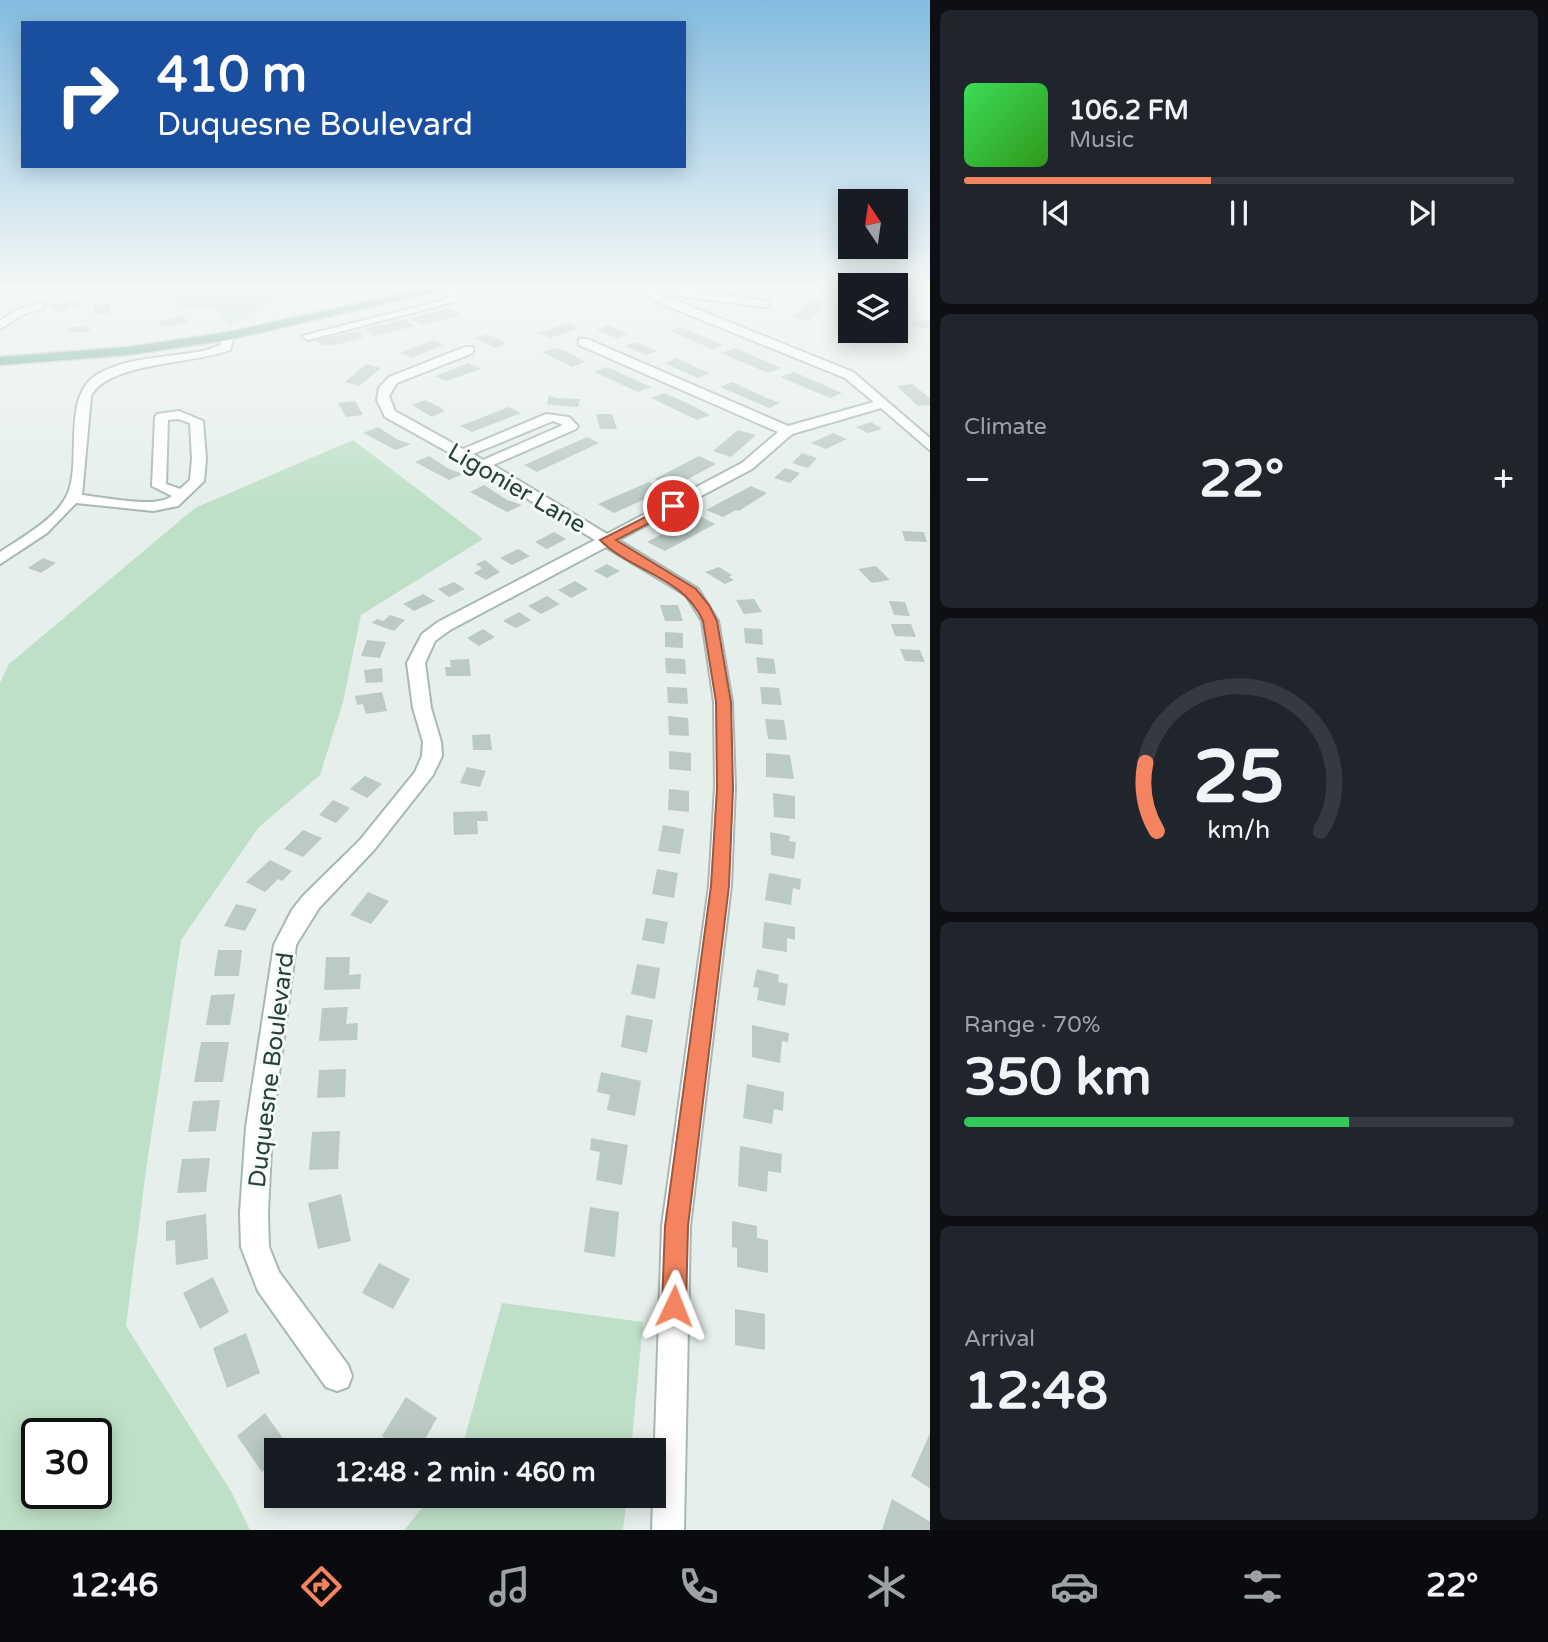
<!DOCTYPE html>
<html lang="en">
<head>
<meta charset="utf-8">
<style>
  body { margin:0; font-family:"Varela Round",sans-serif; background:#20242c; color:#f1f3f6; height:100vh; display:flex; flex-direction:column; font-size:26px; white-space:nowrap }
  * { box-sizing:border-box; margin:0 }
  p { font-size:23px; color:#9ea1a6 }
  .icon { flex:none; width:38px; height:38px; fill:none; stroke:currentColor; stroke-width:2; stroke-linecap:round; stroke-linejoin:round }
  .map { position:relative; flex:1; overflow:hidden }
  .panel { display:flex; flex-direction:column; gap:10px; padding:10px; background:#0d0f14; width:618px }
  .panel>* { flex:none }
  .guide { position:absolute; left:21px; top:21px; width:665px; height:147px; border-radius:0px; box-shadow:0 4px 18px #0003; background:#1a4fa0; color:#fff; overflow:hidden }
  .needle { width:46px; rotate:347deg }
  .buttons { position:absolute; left:838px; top:189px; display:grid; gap:14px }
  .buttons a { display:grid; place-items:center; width:70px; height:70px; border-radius:0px; background:#171b24; box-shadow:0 4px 18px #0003; font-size:35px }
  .speed { position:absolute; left:21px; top:1418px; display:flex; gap:14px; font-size:35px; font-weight:700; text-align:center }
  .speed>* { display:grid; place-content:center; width:91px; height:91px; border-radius:50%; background:#171b24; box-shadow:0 4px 18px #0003; line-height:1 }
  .speed .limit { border:4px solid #111; border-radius:10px; background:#fff; color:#111 }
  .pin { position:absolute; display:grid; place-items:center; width:60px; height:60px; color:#fff; margin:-30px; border:4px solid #fff; border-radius:50%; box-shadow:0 2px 7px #0007 }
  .me { position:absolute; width:77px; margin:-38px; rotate:2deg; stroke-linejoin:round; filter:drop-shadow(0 0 5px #0008) }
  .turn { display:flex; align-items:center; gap:24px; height:147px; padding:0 21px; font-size:32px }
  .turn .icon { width:91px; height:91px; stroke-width:2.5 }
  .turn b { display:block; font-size:49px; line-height:60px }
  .big { font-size:52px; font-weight:800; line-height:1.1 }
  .panel .tile { flex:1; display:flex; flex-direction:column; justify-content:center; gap:10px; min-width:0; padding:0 24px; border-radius:10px; background:#20242c }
  .panel .dial { align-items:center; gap:0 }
  .dial svg { height:182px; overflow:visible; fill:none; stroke:#363941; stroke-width:7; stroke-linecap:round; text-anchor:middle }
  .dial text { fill:#f1f3f6; stroke:none }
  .song { display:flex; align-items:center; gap:21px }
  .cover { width:84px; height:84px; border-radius:10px; background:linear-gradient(135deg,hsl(130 70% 55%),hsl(110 70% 35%)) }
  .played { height:7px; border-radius:4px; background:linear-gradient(90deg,#f4845f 45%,#363941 45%) }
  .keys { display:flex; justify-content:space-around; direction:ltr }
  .heat { display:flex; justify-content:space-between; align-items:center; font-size:38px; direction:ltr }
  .charge { height:10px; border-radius:5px; background:linear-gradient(90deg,#34c759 70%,#363941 0) }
  .trip { position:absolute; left:264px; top:1438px; width:402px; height:70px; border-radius:0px; background:#171b24; box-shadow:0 4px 18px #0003; font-weight:800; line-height:70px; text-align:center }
  .tabs { display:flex; height:112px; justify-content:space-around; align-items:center; background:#090b0e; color:#9ea1a6 }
  .tabs .icon { width:49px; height:49px }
  .tabs .current { color:#f4845f }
  .tabs b { font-size:32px; color:#f1f3f6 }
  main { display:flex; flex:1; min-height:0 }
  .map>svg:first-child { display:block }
  .green { fill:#bfe0c8; fill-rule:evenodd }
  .building { fill:#bbcac4 }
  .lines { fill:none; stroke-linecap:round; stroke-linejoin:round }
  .minor-casing { stroke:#a8b8b2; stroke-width:4 }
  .major-casing { stroke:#c2cac8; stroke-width:3 }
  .minor { fill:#fff; fill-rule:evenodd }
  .major { fill:#6aa596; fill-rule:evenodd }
  .route { fill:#f4845f; stroke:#9f563e; stroke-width:2 }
  .labels { text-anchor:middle; stroke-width:6; stroke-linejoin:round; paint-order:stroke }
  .street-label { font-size:24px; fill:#24423a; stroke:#f7fbf9 }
</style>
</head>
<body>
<main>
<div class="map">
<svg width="931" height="1530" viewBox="0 0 931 1530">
  <rect width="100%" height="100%" fill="#e6efeb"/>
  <path class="green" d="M173,289H289L230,327L213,308L178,309Z
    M353,440L483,539L361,615L343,702L320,775L258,828L181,940L146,1170L126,1326L232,1493L250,1530H0V683L9,664L195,508ZM96,1433V1493H37V1433Z
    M502,1303L643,1322L631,1451H461Z
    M432,1496H627L623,1530H404Z"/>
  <path class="building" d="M809,299L825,302L819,308L822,309L808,321L792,318Z
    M78,302V306L66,308V311L55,312L52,308H47V304Z
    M105,303L110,305L111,313L94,315L93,306Z
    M450,308L461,315L421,325L410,318Z
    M182,316L189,322L163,327L158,322Z
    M405,319L415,326L375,336L365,329Z
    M916,319L931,322V329L911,326Z
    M568,323L580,328L551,338L539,333Z
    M86,325L87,329H91V331L68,333V328Z
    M608,325L628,334L616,338L596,330Z
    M681,327L723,345L712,349L670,331Z
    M358,331L364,337L339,344L323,346L316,340Z
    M487,334L503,341L506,344L494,348L475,338Z
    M434,340L444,345L411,358L400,353Z
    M637,342L657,351L646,355L625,346Z
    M555,348L566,351L585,362L572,367L542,352Z
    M736,348L781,368L768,373L721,353Z
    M677,358L697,368L710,373L698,378L664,363Z
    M469,363L481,369L446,381L435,376Z
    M366,364L381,368L359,386L345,382Z
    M607,367L651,387L638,392L594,372Z
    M794,372L842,393L830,398L780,377Z
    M732,382L767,398L780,403L769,408L720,387Z
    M912,384L930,398L931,405L918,406L897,386Z
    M664,393L687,403L710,415L697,420L651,398Z
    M549,396L557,398L580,399L578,407L554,405L547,404Z
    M425,400L441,408L445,411L432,417L412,405Z
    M355,401L363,415L346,417L338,403Z
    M509,407L521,413L472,432L460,426Z
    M596,414H612L617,429H600Z
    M871,422L882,429L868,433L856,427Z
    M378,427L398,440L411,444L396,450L363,433Z
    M738,430L756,435L731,457L713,451Z
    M833,433L847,439L826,449L811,443Z
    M587,437L599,443L537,472L524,465Z
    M802,453L817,458L808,468L792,463Z
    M429,456L449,469L463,474L449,480L415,462Z
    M699,456L716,464L671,488L655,479Z
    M785,468L800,473L790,483L774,478Z
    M649,482L665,490L614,513L598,504Z
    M484,485L507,500L522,505L507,512L470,492Z
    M751,486L767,493L739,511L736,510L723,517L706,510Z
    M697,515L715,524L665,551L647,542Z
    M902,531L924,532L927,542L905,541Z
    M554,532L566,539L547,549L535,542Z
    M518,549L530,556L512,565L500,558Z
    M43,558L56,563L41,573L28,568Z
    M485,560L500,572L486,580L474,573L482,568L476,564Z
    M607,564L620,571L607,578L594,571Z
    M876,566L890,580L872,583L858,569Z
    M719,567L732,575L729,577L734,580L725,584L705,572Z
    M575,581L588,589L571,598L558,590Z
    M454,582L465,589L449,597L438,589Z
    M423,594L435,601L414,611L403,604Z
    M547,596L560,604L541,614L528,606Z
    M754,599L762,612L744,614L736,600Z
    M889,601L905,602L910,616L894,615Z
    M660,605H678L683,621H665Z
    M519,612L531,620L516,628L503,621Z
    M390,615L405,620L394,631L372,623L377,619L383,621Z
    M891,624H911L916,637L895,636Z
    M744,628L762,629L763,645L745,643Z
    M483,629L495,637L479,646L467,638Z
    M665,632L683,633V648L665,647Z
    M367,640L386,642L380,658L361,656Z
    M900,649L920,650L925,662L905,661Z
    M756,657L774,659L776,674L758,673Z
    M665,658L685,659L686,674L666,673Z
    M469,659L471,676H446L445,667H451L450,660Z
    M382,668L383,682L366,683L364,670Z
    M667,687L687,688L688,704L668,703Z
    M760,687L779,688L782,705L762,704Z
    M382,692L387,711L366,714L363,704L357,705L355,696Z
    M668,716L688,718L689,736L669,735Z
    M765,719L784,720L787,740L768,739Z
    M490,734L492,750H473L472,735Z
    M669,751L691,753V771L669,769Z
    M766,753L790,755L794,779L766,777Z
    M467,767L486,771L480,787L460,783Z
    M365,776L382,784L367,798L350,789Z
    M669,789L689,791V812L668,810Z
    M773,793L795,796V819L774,817Z
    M333,800L350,808L336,823L319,815Z
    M487,811L488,821H477L478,834L454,835L453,812Z
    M663,825L684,829L680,854L658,851Z
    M303,830L322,838L303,857L284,849Z
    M770,832L790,836L789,841L796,842L794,859L771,855Z
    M270,860L292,871L282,881L278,879L265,892L246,882Z
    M657,869L678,873L674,898L652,894Z
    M769,873L801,879L800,890L793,888L791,905L765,900Z
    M368,892L389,901L371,924L350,915Z
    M236,904L257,909L245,931L224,926Z
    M646,918L668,922L664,944L642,940Z
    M764,922L795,927V940L787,938V952L762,948Z
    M218,950H242L239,976H214Z
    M326,957H350L349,975L361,974L360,989L324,990Z
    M637,964L660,968L655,999L631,994Z
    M757,969L779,975L778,982L788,984L785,1006L757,1000L759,988L753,987Z
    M235,994L230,1025H206L211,995Z
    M348,1007L346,1024L358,1023L357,1040L319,1041L322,1008Z
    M626,1015L653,1020L647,1053L621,1047Z
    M752,1025L789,1033L788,1042L782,1041L780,1063L752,1057Z
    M201,1042H229L223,1082H194Z
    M346,1069L345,1097L317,1098L319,1070Z
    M601,1072L641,1081L635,1116L607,1110L610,1095L597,1092Z
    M747,1084L784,1092L783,1111L774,1109L772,1124L743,1118Z
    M220,1100L216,1131L188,1132L193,1101Z
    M340,1131L338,1169L309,1170L312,1132Z
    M591,1138L628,1145L622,1185L596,1180L600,1152L590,1150Z
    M740,1146L782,1154L781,1173L768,1171L767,1192L738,1186Z
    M210,1158L206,1192L177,1193L182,1159Z
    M341,1194L351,1241L318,1249L308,1203Z
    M590,1207L619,1212L615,1257L584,1252Z
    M206,1214L208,1259L176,1265L175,1240L166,1241V1221Z
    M732,1221L757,1226V1238L768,1240V1273L737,1267V1248L732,1247Z
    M379,1263L410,1279L393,1309L362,1293Z
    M213,1277L229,1312L200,1329L183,1293Z
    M735,1309L765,1314V1350L735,1345Z
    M246,1333L260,1373L227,1388L213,1348Z
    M406,1397L437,1418L418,1451H403L382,1436Z
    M265,1413L290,1448L286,1451H276V1459L262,1472L237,1436Z
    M931,1431V1489L911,1476Z
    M892,1499L931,1522V1530H882Z"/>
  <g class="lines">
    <g class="minor-casing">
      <path id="minor" d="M447,289H458V301L308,340L302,336L444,300L448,298Z
        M640,289H692L768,302V306L764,307L657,293L853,372L931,439V451L881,408L792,434L752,469L618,540L698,589L718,621L732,702L735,787L731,886L690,1226L684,1530H652L662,1226L709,886L715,787L714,702L702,621L686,595L606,547L450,630L435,641L425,663L431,708L441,742L442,756L433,775L374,850L319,908L296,945L272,1127L268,1213L269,1247L279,1272L348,1365L352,1376L348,1387L337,1391L326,1387L258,1291L241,1247L240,1213L246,1127L274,945L292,910L303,896L360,840L415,772L422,756L423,742L413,708L407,663L422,634L438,622L595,540L477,468L385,417L377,400L379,388L389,377L465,347H473V353L397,383L389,396L395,411L463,449L546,414L569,417L578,426L576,429L493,465L607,534L742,463L778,432L579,345V339H587L788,426L874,402L845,378L655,301ZM553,421L563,425L483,460L473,454Z
        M40,303L44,304V308L24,314L0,329V321L16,310Z
        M224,333L234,336L230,350C194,364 109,362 91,396L82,495C103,497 156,509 172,496L152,486L155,417L157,414L179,411L203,421L206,459L204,481L178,506L153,511L76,503L47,533L0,564V552C22,537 57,519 68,493C82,460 61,396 98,374C129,356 173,358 207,350L220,345ZM178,419L190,423L192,459L190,480L180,489L166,484L168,420Z"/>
    </g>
    <g class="major-casing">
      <path id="major" d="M424,289H447L228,340L128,355L0,365V357L128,347L228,332Z"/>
    </g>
    <use href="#minor" class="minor"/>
    <use href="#major" class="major"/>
  </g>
  <linearGradient id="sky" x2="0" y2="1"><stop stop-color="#84bce0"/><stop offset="0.57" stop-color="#f4f8f6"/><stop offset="1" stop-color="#f4f8f6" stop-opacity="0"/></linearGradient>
  <rect width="931" height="503" fill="url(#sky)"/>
  <path class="route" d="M673,503L677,504V509L616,540L696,589L709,605L717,621L731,702L733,788L729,886L688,1226L686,1306L682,1314L674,1318L666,1314L662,1306L665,1226L711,886L717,788L716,702L703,621C683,576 632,572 600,540Z"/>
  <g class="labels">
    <g class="street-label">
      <text transform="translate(517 488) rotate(30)" y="8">Ligonier Lane</text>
      <text transform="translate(271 1070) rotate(-83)" y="8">Duquesne Boulevard</text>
    </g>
  </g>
</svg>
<div class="buttons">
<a><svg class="needle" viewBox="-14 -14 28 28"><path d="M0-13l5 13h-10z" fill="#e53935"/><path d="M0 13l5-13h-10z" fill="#9ea1a6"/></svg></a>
<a><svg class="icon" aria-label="layers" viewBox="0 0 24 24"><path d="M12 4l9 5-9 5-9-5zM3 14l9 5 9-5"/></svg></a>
</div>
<div class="speed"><div class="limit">30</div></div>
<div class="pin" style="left:673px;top:506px;background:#d93025"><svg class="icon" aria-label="arrive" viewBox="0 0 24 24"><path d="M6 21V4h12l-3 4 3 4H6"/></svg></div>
<svg class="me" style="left:674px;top:1306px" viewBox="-20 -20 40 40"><path d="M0-17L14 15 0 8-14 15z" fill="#f4845f" stroke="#fff" stroke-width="4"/></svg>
<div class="trip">12:48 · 2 min · 460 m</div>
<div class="guide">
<div class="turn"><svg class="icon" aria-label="right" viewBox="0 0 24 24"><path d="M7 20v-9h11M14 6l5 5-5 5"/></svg><div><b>410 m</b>Duquesne Boulevard</div></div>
</div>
</div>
<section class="panel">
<div class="tile">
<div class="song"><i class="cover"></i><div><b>106.2 FM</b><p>Music</p></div></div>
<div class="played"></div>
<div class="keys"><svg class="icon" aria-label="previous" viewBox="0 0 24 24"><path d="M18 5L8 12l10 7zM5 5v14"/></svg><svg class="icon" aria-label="pause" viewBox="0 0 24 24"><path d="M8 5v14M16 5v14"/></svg><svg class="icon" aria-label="next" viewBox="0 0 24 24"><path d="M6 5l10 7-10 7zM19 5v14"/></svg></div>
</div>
<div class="tile"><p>Climate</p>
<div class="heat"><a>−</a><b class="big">22°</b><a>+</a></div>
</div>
<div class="tile dial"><svg viewBox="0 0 100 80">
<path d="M14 69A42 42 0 1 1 86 69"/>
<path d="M14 69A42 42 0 0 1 9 39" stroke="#f4845f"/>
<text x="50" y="56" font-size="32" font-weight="700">25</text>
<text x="50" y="72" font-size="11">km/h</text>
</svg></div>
<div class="tile"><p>Range · 70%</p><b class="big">350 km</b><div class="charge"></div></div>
<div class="tile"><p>Arrival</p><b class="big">12:48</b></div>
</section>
</main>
<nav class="tabs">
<b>12:46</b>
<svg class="icon current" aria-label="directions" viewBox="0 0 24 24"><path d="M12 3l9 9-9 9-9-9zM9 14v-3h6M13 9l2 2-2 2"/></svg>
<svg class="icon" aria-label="music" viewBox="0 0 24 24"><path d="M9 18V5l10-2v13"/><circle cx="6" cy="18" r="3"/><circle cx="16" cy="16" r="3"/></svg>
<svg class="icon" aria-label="phone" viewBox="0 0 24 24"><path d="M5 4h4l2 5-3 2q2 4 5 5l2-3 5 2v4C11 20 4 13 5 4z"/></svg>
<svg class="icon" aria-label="climate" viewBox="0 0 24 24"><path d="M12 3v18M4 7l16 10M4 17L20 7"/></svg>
<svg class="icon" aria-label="car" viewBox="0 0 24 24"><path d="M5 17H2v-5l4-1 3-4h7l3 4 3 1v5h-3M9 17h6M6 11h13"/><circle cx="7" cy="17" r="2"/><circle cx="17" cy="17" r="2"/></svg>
<svg class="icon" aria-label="filters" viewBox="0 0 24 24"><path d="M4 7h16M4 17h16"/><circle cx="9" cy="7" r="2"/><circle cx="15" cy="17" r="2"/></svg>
<b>22°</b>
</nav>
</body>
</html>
